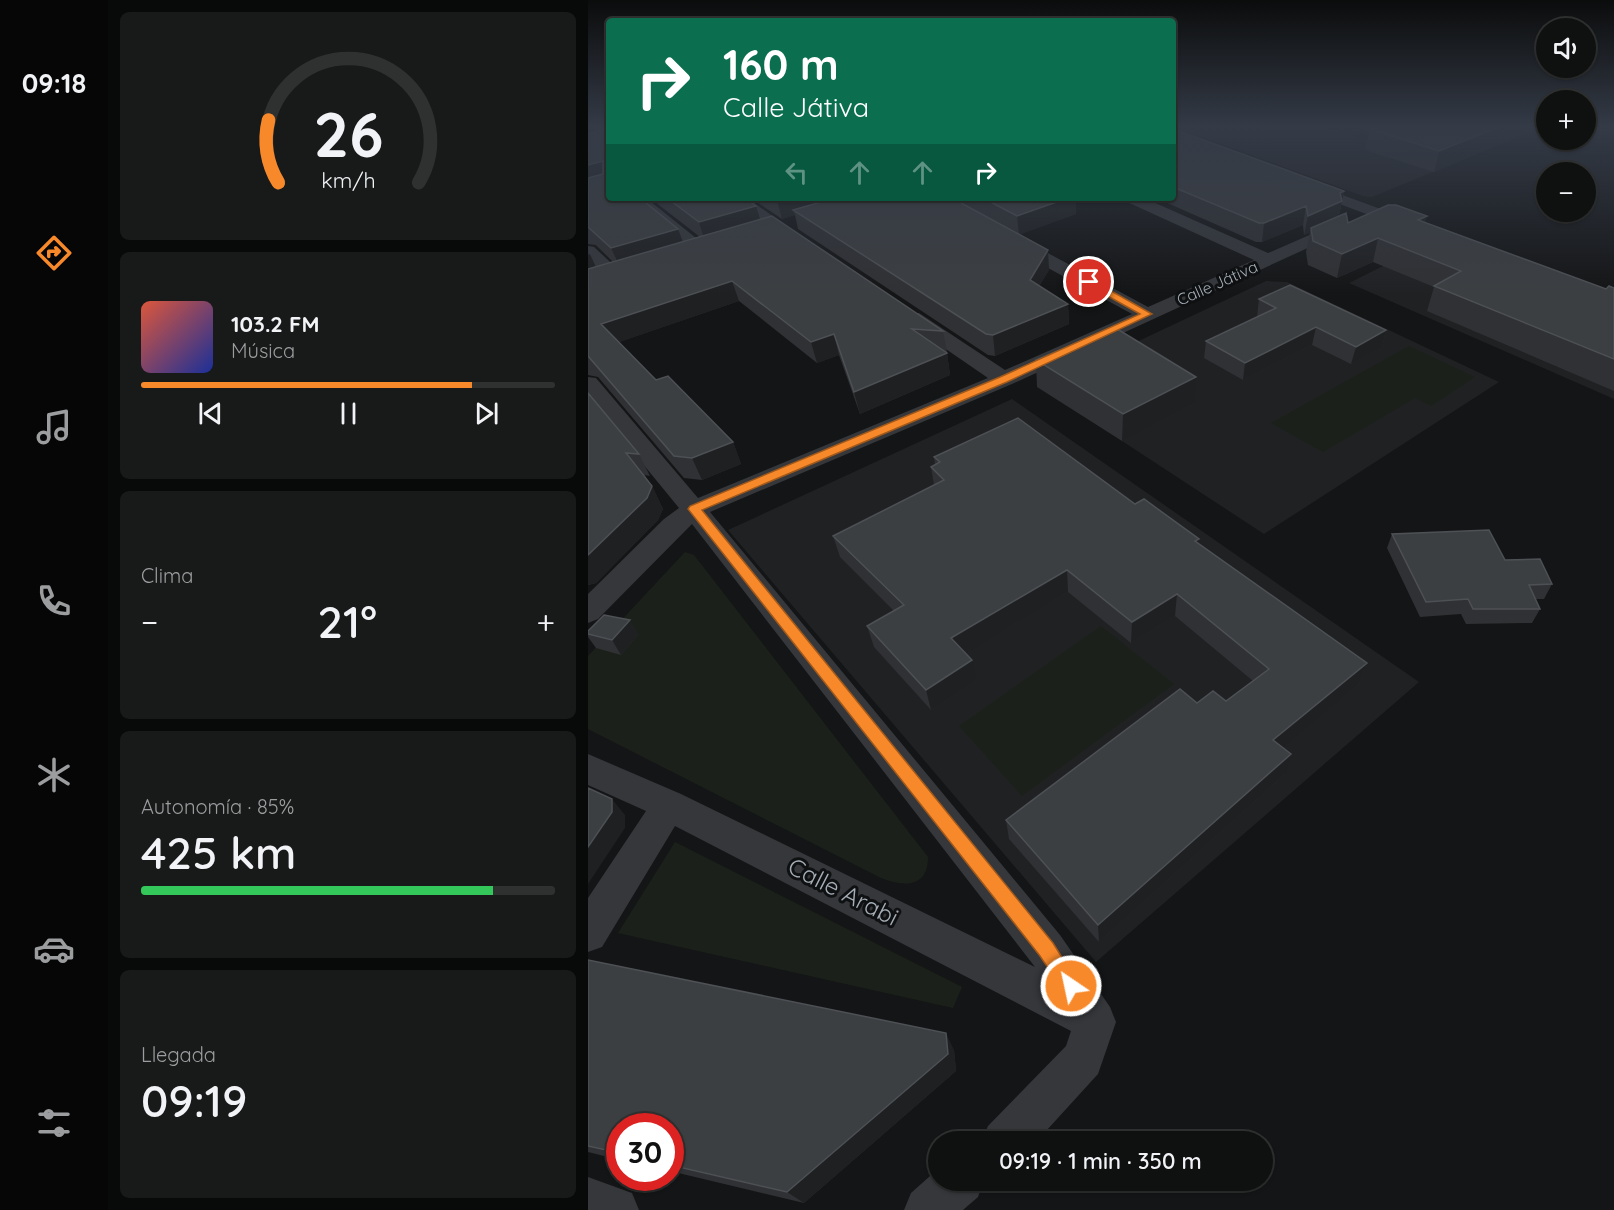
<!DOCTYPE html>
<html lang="es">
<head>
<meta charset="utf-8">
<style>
  body { margin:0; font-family:Quicksand,sans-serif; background:#181919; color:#f1f3f6; height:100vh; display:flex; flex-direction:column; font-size:22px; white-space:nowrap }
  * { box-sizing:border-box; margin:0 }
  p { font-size:20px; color:#9b9d9f }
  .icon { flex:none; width:33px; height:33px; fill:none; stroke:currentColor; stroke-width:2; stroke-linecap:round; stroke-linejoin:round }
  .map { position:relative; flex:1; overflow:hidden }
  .drawer { display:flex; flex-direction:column; gap:12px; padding:12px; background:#080909; width:480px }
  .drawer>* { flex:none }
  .top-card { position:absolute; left:18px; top:18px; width:570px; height:183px; border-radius:6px; box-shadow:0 2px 4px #0004,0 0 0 2px #2f3030; background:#0b6e4f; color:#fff; overflow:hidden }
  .tools { position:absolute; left:948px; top:18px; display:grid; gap:12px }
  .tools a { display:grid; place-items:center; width:60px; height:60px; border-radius:50%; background:#0f1010; box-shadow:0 2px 4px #0004,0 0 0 2px #2f3030; font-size:30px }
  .speed { position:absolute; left:18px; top:1113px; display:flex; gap:12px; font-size:30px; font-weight:700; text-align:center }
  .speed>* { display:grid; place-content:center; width:78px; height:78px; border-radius:50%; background:#0f1010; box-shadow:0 2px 4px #0004,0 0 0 2px #2f3030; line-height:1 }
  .speed .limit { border:9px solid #d22; background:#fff; color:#111 }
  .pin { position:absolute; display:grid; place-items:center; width:51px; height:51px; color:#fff; margin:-26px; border:3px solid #fff; border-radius:50%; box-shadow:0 2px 6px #0007 }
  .me { position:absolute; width:66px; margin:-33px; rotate:326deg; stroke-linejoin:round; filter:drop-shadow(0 0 4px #0008) }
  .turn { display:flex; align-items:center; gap:21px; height:126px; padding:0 18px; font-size:27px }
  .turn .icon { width:78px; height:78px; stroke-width:2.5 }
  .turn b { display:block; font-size:42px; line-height:51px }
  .lanes { display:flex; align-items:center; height:57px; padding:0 18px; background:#0003; justify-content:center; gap:30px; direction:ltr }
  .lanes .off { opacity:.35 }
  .big { font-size:45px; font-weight:600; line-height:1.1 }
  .drawer .tile { flex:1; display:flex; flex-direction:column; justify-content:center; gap:9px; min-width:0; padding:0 21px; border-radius:9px; background:#181919 }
  .drawer .dial { align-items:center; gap:0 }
  .dial svg { height:156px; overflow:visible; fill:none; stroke:#2f3030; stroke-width:7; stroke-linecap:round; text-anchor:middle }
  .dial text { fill:#f1f3f6; stroke:none }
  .song { display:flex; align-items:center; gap:18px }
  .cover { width:72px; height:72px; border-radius:9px; background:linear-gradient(135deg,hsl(10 70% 55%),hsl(230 70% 35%)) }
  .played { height:6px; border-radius:3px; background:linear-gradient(90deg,#f8892a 80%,#2f3030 80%) }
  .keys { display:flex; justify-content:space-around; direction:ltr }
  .heat { display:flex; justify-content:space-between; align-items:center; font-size:33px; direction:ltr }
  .charge { height:9px; border-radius:4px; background:linear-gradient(90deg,#34c759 85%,#2f3030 0) }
  .trip { position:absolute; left:340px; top:1131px; width:345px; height:60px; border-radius:30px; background:#0f1010; box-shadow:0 2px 4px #0004,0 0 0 2px #2f3030; font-weight:600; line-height:60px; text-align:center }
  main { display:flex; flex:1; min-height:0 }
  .dock { display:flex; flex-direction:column; width:108px; justify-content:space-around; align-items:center; background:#060606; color:#9b9d9f }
  .dock .icon { width:42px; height:42px }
  .dock .on { color:#f8892a }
  .dock b { font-size:27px; color:#f1f3f6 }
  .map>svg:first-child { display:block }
  .built { fill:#202123 }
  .green { fill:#1b211a }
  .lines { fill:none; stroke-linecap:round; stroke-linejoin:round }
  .minor { fill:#35373b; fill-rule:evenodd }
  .wall { fill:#303134 }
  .shaded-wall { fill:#1f2022 }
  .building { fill:#3c3f42; stroke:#4d5054; stroke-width:1.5 }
  .route { fill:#f8892a; stroke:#a1591b; stroke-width:1.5 }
  .labels { text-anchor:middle; stroke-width:6; stroke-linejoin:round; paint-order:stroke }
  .far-street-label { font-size:16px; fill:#a5aeb7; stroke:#0f1011 }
  .near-street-label { font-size:24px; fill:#a5aeb7; stroke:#0f1011 }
</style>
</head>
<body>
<main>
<nav class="dock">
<b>09:18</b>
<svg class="icon on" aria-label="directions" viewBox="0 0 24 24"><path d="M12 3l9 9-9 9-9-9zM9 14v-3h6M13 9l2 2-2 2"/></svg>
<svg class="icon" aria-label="music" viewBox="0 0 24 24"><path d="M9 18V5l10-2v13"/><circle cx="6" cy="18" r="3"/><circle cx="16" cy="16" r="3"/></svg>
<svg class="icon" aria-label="phone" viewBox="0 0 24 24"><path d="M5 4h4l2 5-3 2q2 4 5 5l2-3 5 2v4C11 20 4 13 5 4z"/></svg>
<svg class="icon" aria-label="climate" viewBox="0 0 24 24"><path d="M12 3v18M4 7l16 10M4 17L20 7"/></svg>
<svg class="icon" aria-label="car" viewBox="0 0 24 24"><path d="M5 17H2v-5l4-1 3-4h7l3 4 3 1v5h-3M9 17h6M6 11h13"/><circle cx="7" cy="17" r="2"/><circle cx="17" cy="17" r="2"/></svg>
<svg class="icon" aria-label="filters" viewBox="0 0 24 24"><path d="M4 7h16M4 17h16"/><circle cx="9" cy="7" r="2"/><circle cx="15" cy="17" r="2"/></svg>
</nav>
<section class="drawer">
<div class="tile dial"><svg viewBox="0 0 100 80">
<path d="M14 69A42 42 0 1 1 86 69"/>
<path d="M14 69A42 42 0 0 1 9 37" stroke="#f8892a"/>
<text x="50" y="56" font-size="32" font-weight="700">26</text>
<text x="50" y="72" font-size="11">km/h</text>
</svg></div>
<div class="tile">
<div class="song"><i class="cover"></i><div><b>103.2 FM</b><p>Música</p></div></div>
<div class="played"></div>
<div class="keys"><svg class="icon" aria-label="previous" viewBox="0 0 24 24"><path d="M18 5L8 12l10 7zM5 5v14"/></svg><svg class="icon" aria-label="pause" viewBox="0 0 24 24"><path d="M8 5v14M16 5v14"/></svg><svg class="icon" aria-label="next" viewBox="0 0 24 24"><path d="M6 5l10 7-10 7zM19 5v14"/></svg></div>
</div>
<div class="tile"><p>Clima</p>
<div class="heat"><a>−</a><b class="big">21°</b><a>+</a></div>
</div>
<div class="tile"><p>Autonomía · 85%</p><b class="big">425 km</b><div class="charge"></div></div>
<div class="tile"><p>Llegada</p><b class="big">09:19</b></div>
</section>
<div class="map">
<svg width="1026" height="1210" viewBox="0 0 1026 1210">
  <rect width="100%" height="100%" fill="#141516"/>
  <path class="built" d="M585,126H734L792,144L802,140L768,129L776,126H956L784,197L775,196Z
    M841,243L1026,313V399L761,283Z
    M678,281L699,282L911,382L676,534L534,441L605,404L525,353Z
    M424,399L831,682L508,962L140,530Z"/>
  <path class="green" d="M821,346L887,377L843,406L827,398L735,452L683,423Z
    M97,552L106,555L340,857C340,888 316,887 293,878L0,729V656Z
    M513,626L586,684L434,796L371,726Z
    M87,842L374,987L365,1008L30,933Z"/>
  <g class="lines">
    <path class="minor" d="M719,182L828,222L830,225L822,230L816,228L714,190L711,187Z
      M40,198H58L123,250L120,254H108Z
      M141,198H159L217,239L215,243H203Z
      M535,198H556L680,253L749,223H761L763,226L761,229L424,384L122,512L472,935L522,1007L528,1022L510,1074L448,1142H393L400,1126L478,1046L483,1031L87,826L14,947L0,952V898L58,811L0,785V754L93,794L447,967L104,524L10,619L0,623V594L76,519L91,508L0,397V377L8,378L110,498L400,378L317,321L314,317L317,313H331L417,370L544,314L420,246L418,242L420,238H432L560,307L666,260L537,201Z
      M0,246L6,247L33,272L36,276L33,280H21L0,260Z
      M351,1168V1180H396L390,1197L375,1210H316L323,1193Z
      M0,1177L44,1193L51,1210H0Z"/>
  </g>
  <path class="wall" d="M0,126L21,198L90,229L95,242L112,237L62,198H157L172,220L355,331L359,352H357L359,353L362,375L272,414L251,355L229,363L151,301L31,342L68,380L145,442L153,464L114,480L96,478L10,377L0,375V252L7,267L25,262L8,245L0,244Z
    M585,126L590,130L756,191L751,216L760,223L837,222L1018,289L1026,288V391L839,311L846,287L785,262L749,278L720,265L718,252L722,232L716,235L715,225L674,242H668L568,198H585Z
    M777,126H954L846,172L777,150L782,129L785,128Z
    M163,198H490L488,199V214L431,234L461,270L451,286L480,304L481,324L407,356L400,355L210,229L207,215L194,219Z
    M671,299L798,330L794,348L763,364L724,345L655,380L616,358L618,341L669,317Z
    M448,360L606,404L534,441L449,387Z
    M0,393L51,454L62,476L56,475L64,486L75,509L70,520L8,583L0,585Z
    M346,457L547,504L610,543L779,663L771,684L695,747L697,774L511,942L421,839L418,820L609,703L638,701L665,681L587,616L543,643L480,592L378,653L388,681L343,710L286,647L279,626L306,611L252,557L245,536L346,485L343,467L347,465Z
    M804,534L917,560L964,584L956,599H947L952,609L944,623L878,624L873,614L832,617L799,548Z
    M0,631L51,634L33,655L8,648L0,637Z
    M0,960L366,1050L368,1071L216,1203L82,1171V1126H32V1160L0,1152Z"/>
  <path class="shaded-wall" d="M0,126H17L20,136L0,142Z
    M585,126H605L585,132Z
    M913,126H954L846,172L851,151Z
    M15,161L21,176L0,185V165Z
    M756,191L750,220L723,228L722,232L716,235L720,216L752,193Z
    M196,198H264L205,210L207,215L194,219L189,200Z
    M471,198H490L488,199V214L431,235L429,216Z
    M168,206L174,225L117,242L111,222Z
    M718,206L715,225L674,242L676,223Z
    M839,216L832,239L830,220Z
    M90,229L97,248L32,267L23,248Z
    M790,238L785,262L749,278L754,254Z
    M460,250L461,270L443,300L442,280Z
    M2,254L11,274L0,277V255Z
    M144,281L151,301L23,345L13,324Z
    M480,304L481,324L407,356L405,335Z
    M728,327L724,345L655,380L657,363Z
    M798,330L794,348L763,364L768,347Z
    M246,334L251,355L229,363L223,342Z
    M359,353L362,375L272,414L266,392Z
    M608,377L606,404L534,441L535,414Z
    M145,442L153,464L114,480L104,458Z
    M64,486L75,509L70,520L8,583L0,585V555Z
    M479,570L480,592L367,660L363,638Z
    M589,594L587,616L543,643L544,622Z
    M42,620L51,634L33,655L24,640Z
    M384,660L388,681L343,710L338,690Z
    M779,663L771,684L680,760L685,740Z
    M703,754L697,774L511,942L510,925Z
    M24,799L37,815V828L0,884V847Z
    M358,1033L366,1050L368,1071L216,1203L199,1192Z"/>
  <path class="building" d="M16,126H21V198H52L90,229L23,248L0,227V178L15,174V161L0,165V134L16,130Z
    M791,126H913L851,151L782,129Z
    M585,129L756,191L752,193L754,201L720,216L718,206L676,223H671L585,187Z
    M79,198H157L168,206L111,222Z
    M247,198H364L460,250L442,280L480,304L405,335L398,334L205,210Z
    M395,198H480L429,216Z
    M800,205H808L839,216L830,220L1018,289L1021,286L1026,288V359L846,286L873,271L790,238L754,254L725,241L723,228L758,213L760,223Z
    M184,216L355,331L324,329L359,353L266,392L246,334L223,342L144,281L13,324L68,380L80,376L145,442L104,458L86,456L0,356V269Z
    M702,285L798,330L768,347L728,327L657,363L618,341L688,308L671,299Z
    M526,327L608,377L535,414L448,360Z
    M0,393L51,454L38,453L64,486L59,498L0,555Z
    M430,418L547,504L556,499L611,539L607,541L779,663L685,740L703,754L510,925L418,820L592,689L609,703L625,691L638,701L681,669L589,594L544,622L479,570L363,638L384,660L338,690L279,626L316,605L245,536L356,480L343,467L352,462L346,457Z
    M901,530L917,560L952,559L964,584L941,585L952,609H885L880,599L838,602L804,534Z
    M16,615L42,620L24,640L0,634V631Z
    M0,788L24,799V812L0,847Z
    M0,960L358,1033L360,1054L199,1192L82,1165V1126H32V1153L0,1146Z"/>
  <linearGradient id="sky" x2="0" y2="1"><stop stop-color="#0b0c0c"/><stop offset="0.43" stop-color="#343b47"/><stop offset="1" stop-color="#343b47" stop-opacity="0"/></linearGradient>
  <rect width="1026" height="295" fill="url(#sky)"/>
  <path class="route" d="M498,280H504L564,314L419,382L114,510L465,943L492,986L490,992L483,995L476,992L452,956L100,509L102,506L412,377L552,314L498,284Z"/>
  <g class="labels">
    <g class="far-street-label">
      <text transform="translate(629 283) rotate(-24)" y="6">Calle Játiva</text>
    </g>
    <g class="near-street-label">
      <text transform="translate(255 892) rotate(27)" y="8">Calle Arabi</text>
    </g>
  </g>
</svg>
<div class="tools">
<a><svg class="icon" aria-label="sound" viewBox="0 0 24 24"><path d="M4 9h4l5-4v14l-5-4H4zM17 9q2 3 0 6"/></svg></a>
<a>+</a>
<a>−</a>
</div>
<div class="speed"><div class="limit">30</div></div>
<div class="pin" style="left:501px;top:282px;background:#d93025"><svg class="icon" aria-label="arrive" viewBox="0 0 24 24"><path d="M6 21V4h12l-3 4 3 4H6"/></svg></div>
<svg class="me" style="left:483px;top:986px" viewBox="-20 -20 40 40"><circle r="17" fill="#f8892a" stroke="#fff" stroke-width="3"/><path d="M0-11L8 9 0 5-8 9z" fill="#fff"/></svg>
<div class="trip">09:19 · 1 min · 350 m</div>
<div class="top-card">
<div class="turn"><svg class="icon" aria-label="right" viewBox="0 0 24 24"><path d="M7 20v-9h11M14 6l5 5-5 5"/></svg><div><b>160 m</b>Calle Játiva</div></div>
<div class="lanes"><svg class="icon off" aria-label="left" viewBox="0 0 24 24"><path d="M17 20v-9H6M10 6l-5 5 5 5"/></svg><svg class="icon off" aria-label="ahead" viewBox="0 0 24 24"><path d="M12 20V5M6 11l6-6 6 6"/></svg><svg class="icon off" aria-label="ahead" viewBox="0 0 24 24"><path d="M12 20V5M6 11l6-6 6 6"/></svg><svg class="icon" aria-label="right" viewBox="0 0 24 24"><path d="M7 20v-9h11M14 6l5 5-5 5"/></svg></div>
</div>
</div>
</main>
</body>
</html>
